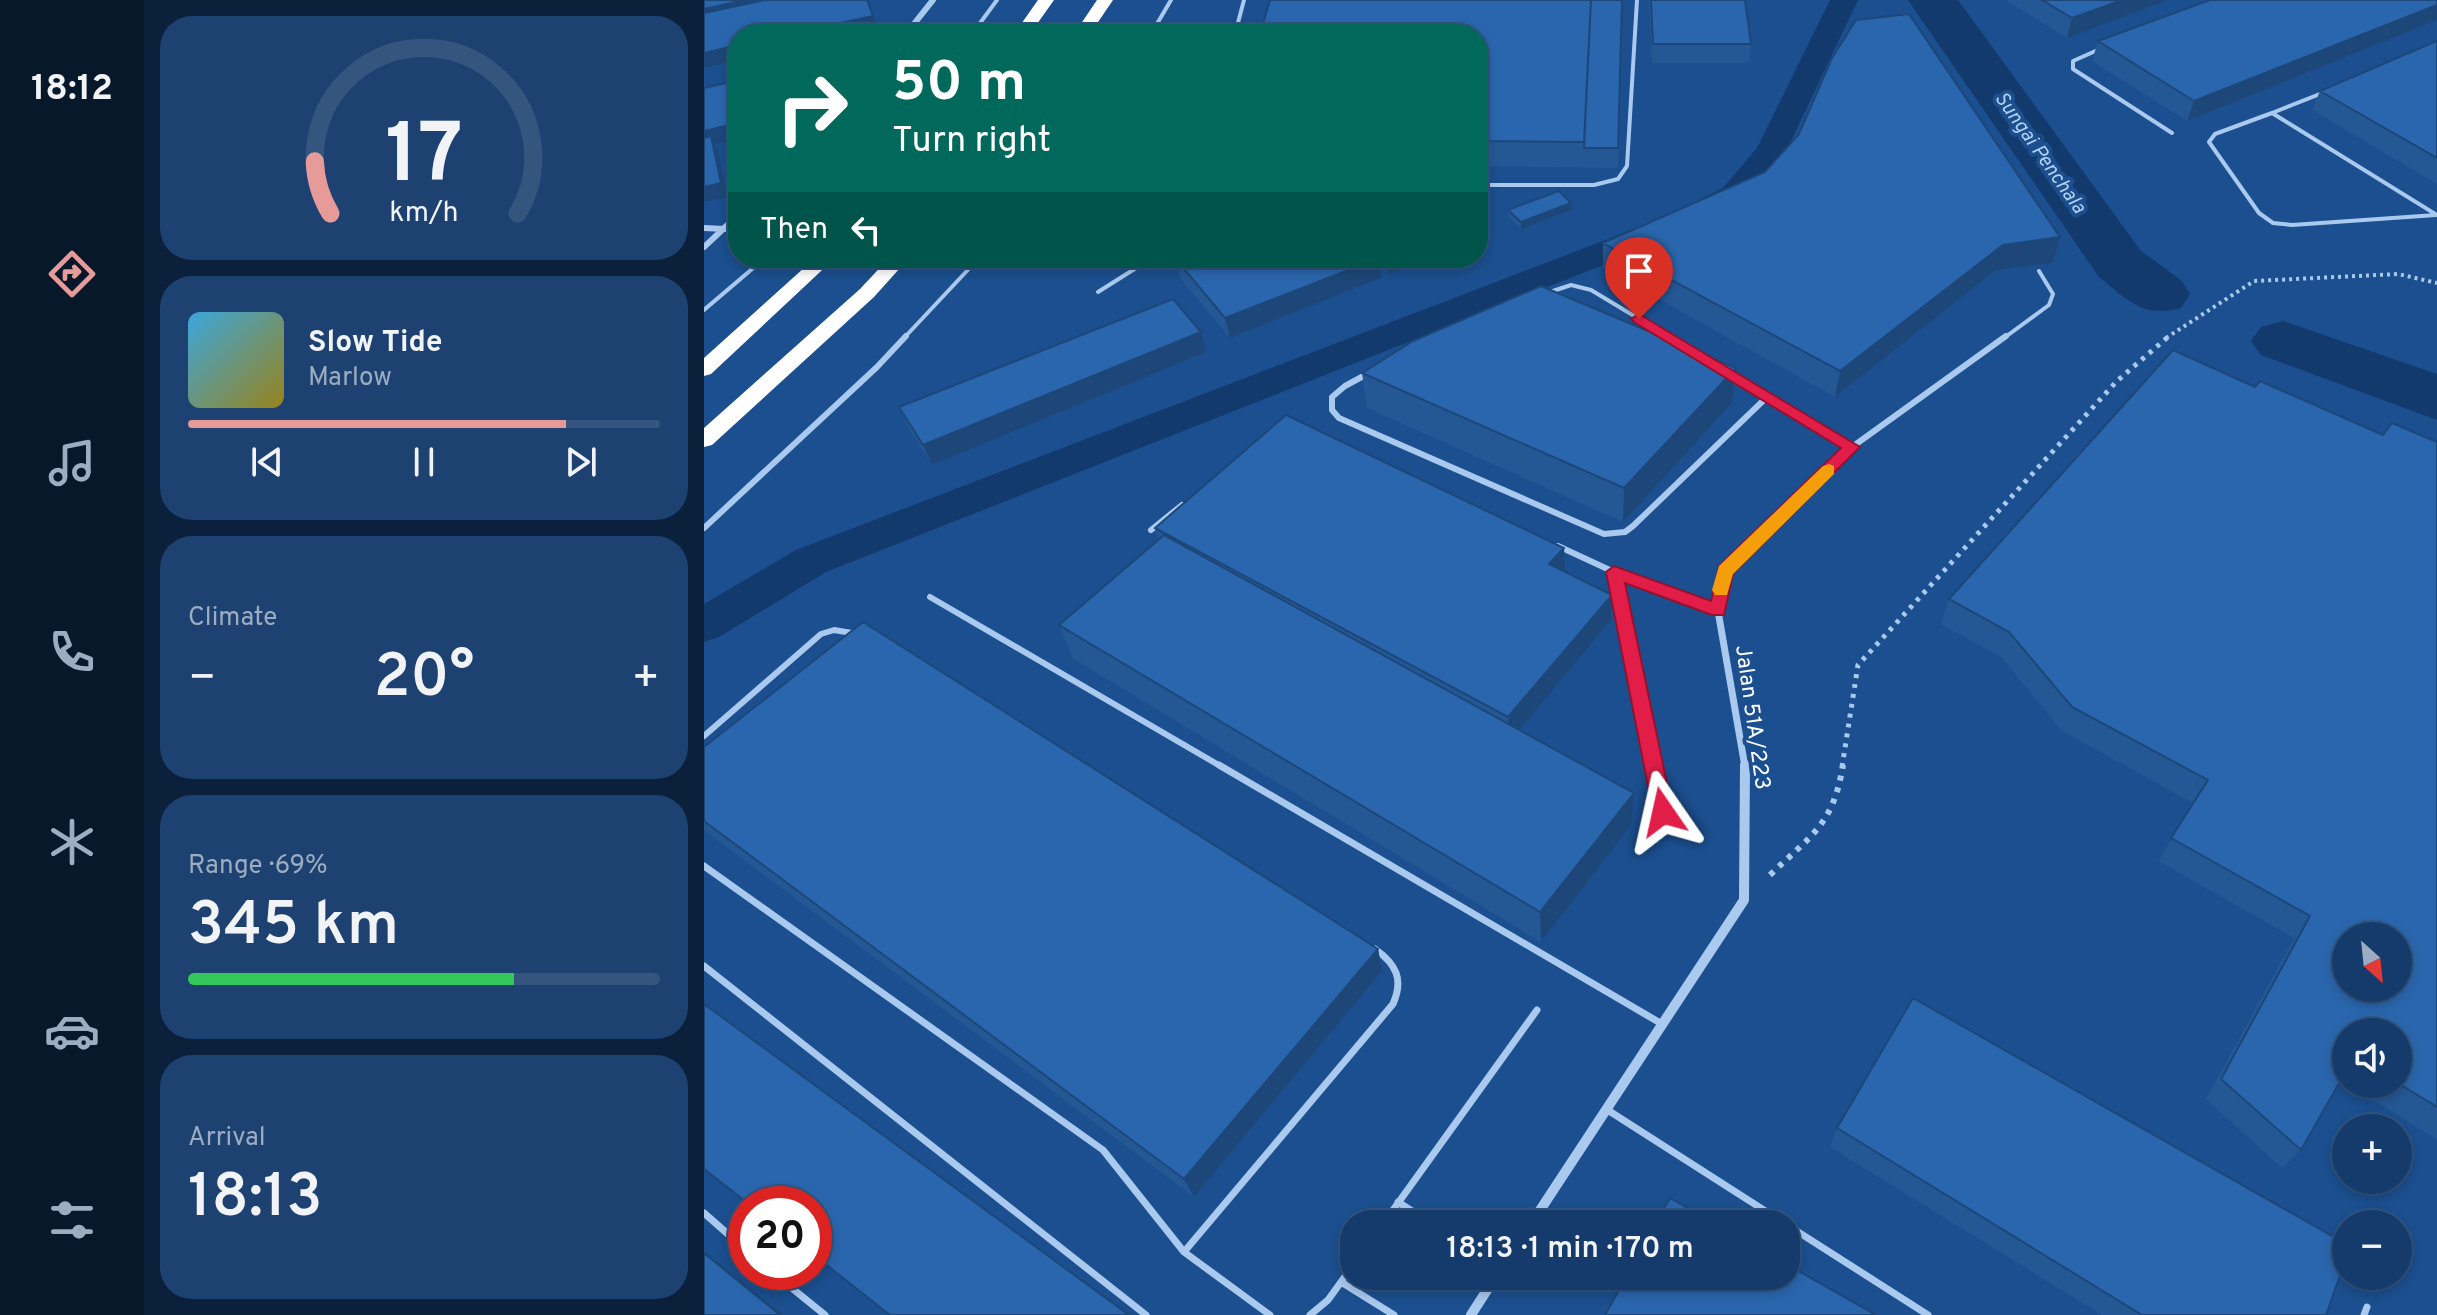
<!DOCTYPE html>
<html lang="en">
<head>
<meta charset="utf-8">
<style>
  body { margin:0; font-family:Overpass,sans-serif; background:#1d4271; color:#f1f3f6; height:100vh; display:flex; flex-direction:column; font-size:30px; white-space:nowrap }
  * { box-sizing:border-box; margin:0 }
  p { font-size:26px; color:#9dadc1 }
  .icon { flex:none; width:44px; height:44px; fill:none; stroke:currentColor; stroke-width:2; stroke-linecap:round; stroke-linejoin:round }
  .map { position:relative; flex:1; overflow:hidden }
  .details { display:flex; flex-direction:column; gap:16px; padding:16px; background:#0b203b; width:560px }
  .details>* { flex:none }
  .hud { position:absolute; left:24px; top:24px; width:760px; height:244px; border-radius:32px; box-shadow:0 4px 12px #0003,0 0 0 2px #33557e; background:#00695c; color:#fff; overflow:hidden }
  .needle { width:52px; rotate:153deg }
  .controls { position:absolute; left:1628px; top:922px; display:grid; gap:16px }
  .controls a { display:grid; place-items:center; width:80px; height:80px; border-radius:50%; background:#143b6b; box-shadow:0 4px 12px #0003,0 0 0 2px #33557e; font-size:40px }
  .speed { position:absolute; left:24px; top:1186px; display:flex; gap:16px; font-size:40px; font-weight:700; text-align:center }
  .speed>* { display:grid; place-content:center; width:104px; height:104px; border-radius:50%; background:#143b6b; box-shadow:0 4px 12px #0003,0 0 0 2px #33557e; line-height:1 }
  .speed .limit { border:12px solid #d22; background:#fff; color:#111 }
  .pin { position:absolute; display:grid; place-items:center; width:68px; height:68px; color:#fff; margin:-82px -34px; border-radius:50% 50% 50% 0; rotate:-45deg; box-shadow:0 0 8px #0007 }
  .pin .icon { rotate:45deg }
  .me { position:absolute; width:88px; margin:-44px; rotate:349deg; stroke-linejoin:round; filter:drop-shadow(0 0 6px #0008) }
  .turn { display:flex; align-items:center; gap:28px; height:168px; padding:0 32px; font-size:36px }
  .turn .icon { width:104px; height:104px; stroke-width:2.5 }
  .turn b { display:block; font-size:56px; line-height:68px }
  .then { display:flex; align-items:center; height:76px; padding:0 32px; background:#0003; gap:16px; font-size:30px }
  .big { font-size:60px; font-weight:600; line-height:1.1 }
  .details .widget { flex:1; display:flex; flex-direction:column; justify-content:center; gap:12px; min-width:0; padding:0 28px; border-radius:32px; background:#1d4271 }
  .details .dial { align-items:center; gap:0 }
  .dial svg { height:208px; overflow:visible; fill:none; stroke:#33557e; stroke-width:7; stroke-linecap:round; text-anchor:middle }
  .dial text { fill:#f1f3f6; stroke:none }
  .song { display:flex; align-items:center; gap:24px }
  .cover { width:96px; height:96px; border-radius:12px; background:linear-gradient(135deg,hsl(200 70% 55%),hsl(50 70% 35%)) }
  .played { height:8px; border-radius:4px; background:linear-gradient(90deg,#e69b98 80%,#33557e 80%) }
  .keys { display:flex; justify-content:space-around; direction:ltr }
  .heat { display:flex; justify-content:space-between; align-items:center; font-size:44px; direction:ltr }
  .charge { height:12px; border-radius:6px; background:linear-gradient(90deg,#34c759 69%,#33557e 0) }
  .trip { position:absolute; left:636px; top:1210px; width:460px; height:80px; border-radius:32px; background:#143b6b; box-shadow:0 4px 12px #0003,0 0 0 2px #33557e; font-weight:600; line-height:80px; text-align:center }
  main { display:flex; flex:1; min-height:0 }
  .dock { display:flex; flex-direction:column; width:144px; justify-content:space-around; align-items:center; background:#08182b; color:#9dadc1 }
  .dock .icon { width:56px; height:56px }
  .dock .current { color:#e69b98 }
  .dock b { font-size:36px; color:#f1f3f6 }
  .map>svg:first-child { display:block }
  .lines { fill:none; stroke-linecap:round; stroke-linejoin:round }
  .canal { fill:#123a6d; fill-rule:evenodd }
  .river { fill:#123a6d; fill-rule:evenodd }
  .path-far2 { stroke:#a9c9ee; stroke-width:4; stroke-dasharray:3 4; stroke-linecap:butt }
  .path-far1 { stroke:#a9c9ee; stroke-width:5; stroke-dasharray:4 6; stroke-linecap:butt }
  .path { stroke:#a9c9ee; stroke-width:6; stroke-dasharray:5 7; stroke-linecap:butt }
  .lane-far2 { stroke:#a9c9ee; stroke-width:4 }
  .lane-far1 { stroke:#a9c9ee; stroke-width:6 }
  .lane { stroke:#a9c9ee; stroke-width:7 }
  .street-far2 { stroke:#a9c9ee; stroke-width:6 }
  .street-far1 { stroke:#a9c9ee; stroke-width:7 }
  .street { stroke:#a9c9ee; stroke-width:10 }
  .highway { fill:#fff; fill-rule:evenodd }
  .wall { fill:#245895 }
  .shaded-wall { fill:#1d4779 }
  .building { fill:#2a66ad; stroke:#1d4779; stroke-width:2; fill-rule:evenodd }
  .route { fill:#e11d48; stroke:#92132f; stroke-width:2 }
  .slow { fill:#f59e0b }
  .labels { text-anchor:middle; stroke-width:8; stroke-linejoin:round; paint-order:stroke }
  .far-water-label { font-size:20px; font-style:italic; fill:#b5d3f5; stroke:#1b4f8f }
  .street-label { font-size:22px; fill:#fff; stroke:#1b4f8f }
</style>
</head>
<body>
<main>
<nav class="dock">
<b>18:12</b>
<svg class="icon current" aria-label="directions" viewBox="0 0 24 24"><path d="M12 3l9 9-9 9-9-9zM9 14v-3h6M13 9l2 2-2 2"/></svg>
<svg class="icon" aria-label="music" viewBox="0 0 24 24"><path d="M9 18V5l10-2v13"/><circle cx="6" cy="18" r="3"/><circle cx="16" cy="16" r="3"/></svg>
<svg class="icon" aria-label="phone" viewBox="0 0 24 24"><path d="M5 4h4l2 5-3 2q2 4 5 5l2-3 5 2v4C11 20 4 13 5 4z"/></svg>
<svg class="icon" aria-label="climate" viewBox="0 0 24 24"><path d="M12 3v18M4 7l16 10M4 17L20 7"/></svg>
<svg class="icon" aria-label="car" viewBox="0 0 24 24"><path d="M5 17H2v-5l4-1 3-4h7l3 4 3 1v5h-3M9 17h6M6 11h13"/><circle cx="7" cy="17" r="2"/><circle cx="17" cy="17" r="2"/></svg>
<svg class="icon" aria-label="filters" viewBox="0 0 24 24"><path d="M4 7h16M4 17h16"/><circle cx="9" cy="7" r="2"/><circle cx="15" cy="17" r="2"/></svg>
</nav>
<section class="details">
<div class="widget dial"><svg viewBox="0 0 100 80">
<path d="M14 69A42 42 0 1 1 86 69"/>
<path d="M14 69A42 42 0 0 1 8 49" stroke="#e69b98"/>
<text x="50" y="56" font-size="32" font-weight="700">17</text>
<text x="50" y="72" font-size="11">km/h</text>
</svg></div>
<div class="widget">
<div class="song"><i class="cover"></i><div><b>Slow Tide</b><p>Marlow</p></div></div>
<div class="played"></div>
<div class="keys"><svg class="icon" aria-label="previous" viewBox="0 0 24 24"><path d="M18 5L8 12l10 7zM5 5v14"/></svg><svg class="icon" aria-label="pause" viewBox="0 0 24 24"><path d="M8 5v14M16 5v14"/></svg><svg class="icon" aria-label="next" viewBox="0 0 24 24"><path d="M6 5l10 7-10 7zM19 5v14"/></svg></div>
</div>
<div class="widget"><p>Climate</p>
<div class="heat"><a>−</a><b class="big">20°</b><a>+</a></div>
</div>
<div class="widget"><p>Range · 69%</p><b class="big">345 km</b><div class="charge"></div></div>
<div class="widget"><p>Arrival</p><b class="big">18:13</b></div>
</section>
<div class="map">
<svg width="1733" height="1315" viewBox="0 0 1733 1315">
  <rect width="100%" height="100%" fill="#1b4f8f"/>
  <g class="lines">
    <path class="canal" d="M1126,0H1154L1079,158L1043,202L983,232L122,572L15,637L0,642V604L92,550L959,218L1019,188L1053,148Z"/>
    <path class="river" d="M1204,0H1254L1437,251L1477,280L1486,294L1477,308C1437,318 1424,300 1395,277Z
      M1579,321L1733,374V420L1557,355L1547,341L1557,327Z"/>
    <path class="path-far2" d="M1462,338L1550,281L1694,274L1733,283"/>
    <path class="path-far1" d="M1138,767L1154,665L1413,381L1465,336"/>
    <path class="path" d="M1066,875C1107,835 1129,826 1139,765"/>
    <path class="lane-far2" d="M268,34L293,0
      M447,34L467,0
      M531,34L540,0
      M1396,49L1369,61V69L1468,133
      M1621,92L1568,113L1733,215
      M1568,113L1511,134L1505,142L1555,213L1569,223L1588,225L1732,215
      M774,185H890L914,179L923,166L933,0
      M394,292L448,258
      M843,293L867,285L887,290L967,338
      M0,310L61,258
      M200,338L275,258
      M1300,338L1345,305L1349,294L1335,271"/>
    <path class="lane-far1" d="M963,336L989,351
      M665,373L641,386L628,397V410L635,418L900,534L921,532L929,526L1063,397
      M1026,374L1148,447L1302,336
      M0,528L173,367L202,336
      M447,530L478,505
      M854,546L910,572L1014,611
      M910,572L950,767
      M226,597L518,767
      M0,736L117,634L130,630L154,634"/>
    <path class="lane" d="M515,765L958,1024
      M949,765L959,812
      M0,866L399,1150L480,1252L566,1315
      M0,966L442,1315
      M902,1109L1224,1315
      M694,1202L728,1224
      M0,1213L42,1250
      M679,1224L833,1010
      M480,1252L689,1004C700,979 692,964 671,949
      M68,1272L121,1315
      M637,1282L690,1315
      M606,1315L624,1300L650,1264
      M1660,1315L1663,1307"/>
    <path class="street-far2" d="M202,34L229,0
      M0,228L21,229
      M0,247L34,215"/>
    <path class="street-far1" d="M1041,767L1014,611L1021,571L1148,447"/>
    <path class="street" d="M827,1224L1040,900L1041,765
      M767,1315L792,1276"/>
    <path class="highway" d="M334,0H350L326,34H310Z
      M393,0H409L386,34H370Z
      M111,258H131L7,374L0,376V358Z
      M185,258H205L170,297L8,445L0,447V428L156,289Z"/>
  </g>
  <path class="wall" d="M918,0L914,168L774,166V34Z
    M945,0H1041L1047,44L1045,63H948Z
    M1302,0H1464L1363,38Z
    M1733,0V20L1483,121L1388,61L1394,41Z
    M1733,41V184L1608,110L1616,91Z
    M804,210H867L817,229L804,217Z
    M1356,237L1349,263L1292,270L1131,397L899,268V243Z
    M471,258H719L720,260L684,274L676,265L677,278L526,338L476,278Z
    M502,352L228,465L204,427L195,407Z
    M1032,368L1028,403L919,522L663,408L658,373Z
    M1551,387L1679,435L1733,442V1140L1644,1084H1694V1032H1642V1083L1637,1080L1597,1150L1578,1168L1502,1099L1590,938L1454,861L1489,803L1358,731L1297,657L1237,624L1245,599Z
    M451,528L860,548L861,572L908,595L907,620L815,730L930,793L928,824L837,942L368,658L355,625L454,540Z
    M0,747L674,949L678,971L490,1197L0,830Z
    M0,1004L425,1315H185L110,1256V1204H44L0,1170Z
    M1133,1128L1622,1315H1398L1126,1147Z"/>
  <path class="shaded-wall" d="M41,0H108L0,23V9Z
    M1418,0H1464L1363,38L1368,18Z
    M1733,5V20L1483,121L1490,101Z
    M169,16L174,29L151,34H85Z
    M34,45V60L0,68V53Z
    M34,123V139L11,144L14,150L23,197L0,202V131Z
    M867,203V210L817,229V222Z
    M1356,237L1349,263L1292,270L1131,397L1136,371L1299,245Z
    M675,258L677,278L526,338L521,318Z
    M687,258H719L720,260L684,274L682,260Z
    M744,258H759L745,264Z
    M497,332L502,352L228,465L219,445Z
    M1032,368L1028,403L919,522L920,488Z
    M860,548L861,573L845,564Z
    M908,595L907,620L806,741L804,717Z
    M930,793L928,824L837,942L836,912Z
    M674,949L678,971L490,1197L480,1179Z
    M0,1251L79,1315H76L0,1253Z"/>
  <path class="building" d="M0,0H41L0,9Z
    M61,0H163L169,16L85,34H34V45L0,53V13Z
    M566,0H887L880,142L774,141V34H556Z
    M887,0H918L914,148H880Z
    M947,0H1041L1047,44H949Z
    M1338,0H1418L1368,18Z
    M1506,0H1733V5L1490,101L1394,41Z
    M1205,14L1356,237L1299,245L1136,371L899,243L1061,172L1095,134L1128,58L1152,20Z
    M1733,41V158L1616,91Z
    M34,80V123L0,131V88Z
    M7,136L17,183L0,187V138Z
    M855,191L867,203L817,222L804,210Z
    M471,258H675L521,318Z
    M837,286L1032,368L920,488L658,373L709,341Z
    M469,299L497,332L219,445L195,407Z
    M1469,350L1551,387L1556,381L1679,435L1688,423L1733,442V1107L1694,1083V1032H1642V1071L1597,1150L1517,1079L1606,916L1467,838L1504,780L1368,707L1305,632L1245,599ZM1642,936H1694V988H1642Z
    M582,415L860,548L845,564L908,595L804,717L451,528Z
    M460,535L930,793L836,912L355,625Z
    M159,622L674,949L480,1179L0,821V747Z
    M1209,998L1642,1244V1259L1622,1315H1438L1133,1128Z
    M0,1004L425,1315H186L110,1255V1204H45L0,1169Z
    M966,1198L1012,1224H951Z
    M0,1253L76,1315H0Z
    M1082,1264L1172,1315H901L923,1276H1082Z"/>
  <path class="route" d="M935,314L1156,447L1029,573L1020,615H1008L921,583L969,812L966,818L959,820L952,818L949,812L902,572L910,566L1007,601L1015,566L1137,448L930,322L927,319Z"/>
  <path class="slow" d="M1125,464L1130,466V474L1029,574L1023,595H1011L1008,590L1015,566L1119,466Z"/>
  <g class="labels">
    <g class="far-water-label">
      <text transform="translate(1337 152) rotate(55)" y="7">Sungai Penchala</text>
    </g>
    <g class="street-label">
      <text transform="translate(1050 717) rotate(82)" y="8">Jalan 51A/223</text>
    </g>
  </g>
</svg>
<div class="controls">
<a><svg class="needle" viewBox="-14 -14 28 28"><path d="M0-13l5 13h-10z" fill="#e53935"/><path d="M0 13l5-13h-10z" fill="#9dadc1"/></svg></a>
<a><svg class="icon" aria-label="sound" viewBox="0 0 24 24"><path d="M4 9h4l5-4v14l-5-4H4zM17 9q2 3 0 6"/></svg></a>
<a>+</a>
<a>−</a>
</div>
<div class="speed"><div class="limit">20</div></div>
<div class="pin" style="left:935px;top:319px;background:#d93025"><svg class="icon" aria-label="arrive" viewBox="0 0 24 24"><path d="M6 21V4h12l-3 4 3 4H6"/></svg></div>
<svg class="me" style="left:959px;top:812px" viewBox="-20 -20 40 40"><path d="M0-17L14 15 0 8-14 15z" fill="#e11d48" stroke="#fff" stroke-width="4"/></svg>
<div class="trip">18:13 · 1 min · 170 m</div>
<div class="hud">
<div class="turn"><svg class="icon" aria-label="right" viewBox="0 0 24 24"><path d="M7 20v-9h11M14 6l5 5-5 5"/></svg><div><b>50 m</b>Turn right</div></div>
<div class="then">Then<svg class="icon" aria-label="left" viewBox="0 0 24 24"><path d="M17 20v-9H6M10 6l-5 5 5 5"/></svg></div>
</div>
</div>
</main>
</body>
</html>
